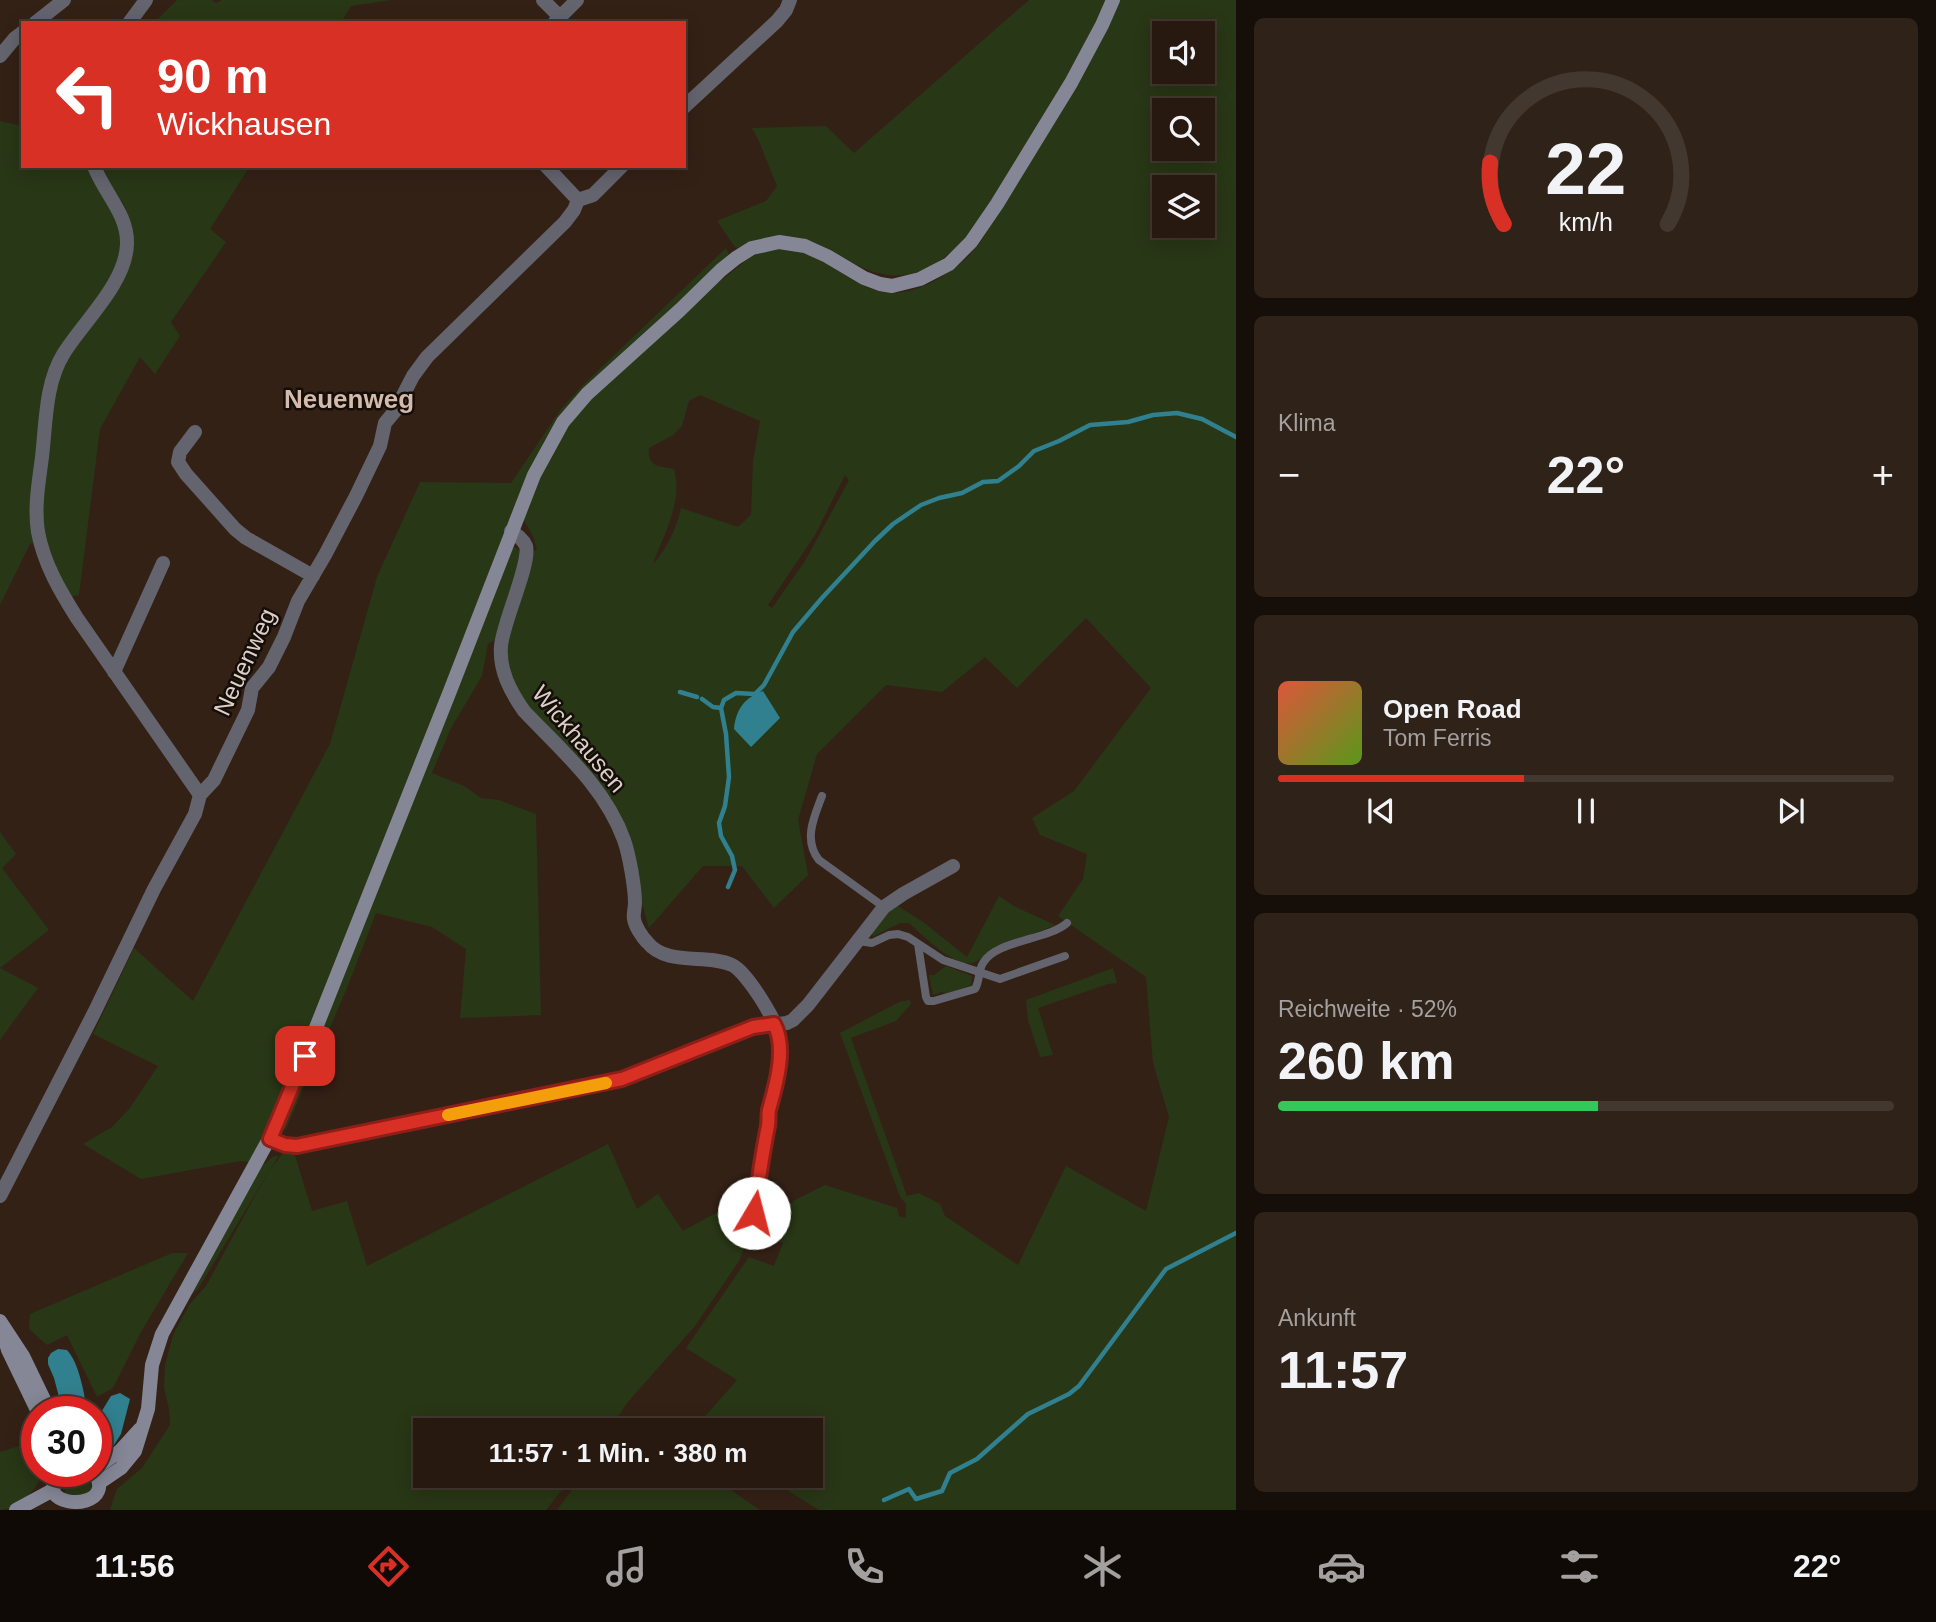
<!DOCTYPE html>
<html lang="de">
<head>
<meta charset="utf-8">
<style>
  body { margin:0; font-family:Helvetica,sans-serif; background:#2f2219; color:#f1f3f6; height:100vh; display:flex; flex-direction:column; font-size:26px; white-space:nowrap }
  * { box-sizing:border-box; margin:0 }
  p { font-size:23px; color:#a4a09f }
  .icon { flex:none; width:38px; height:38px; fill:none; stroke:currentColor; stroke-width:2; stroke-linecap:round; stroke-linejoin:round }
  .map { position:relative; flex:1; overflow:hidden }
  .side { display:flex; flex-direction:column; gap:18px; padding:18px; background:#150e09; width:700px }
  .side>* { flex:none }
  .top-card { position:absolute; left:21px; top:21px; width:665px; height:147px; border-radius:0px; box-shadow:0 4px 18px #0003,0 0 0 2px #433830; background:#d93025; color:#fff; overflow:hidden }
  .fabs { position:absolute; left:1152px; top:21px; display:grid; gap:14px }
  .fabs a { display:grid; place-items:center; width:63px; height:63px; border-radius:0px; background:#271910; box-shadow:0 4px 18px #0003,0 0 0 2px #433830; font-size:35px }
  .speed { position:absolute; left:21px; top:1396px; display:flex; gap:14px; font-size:35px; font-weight:700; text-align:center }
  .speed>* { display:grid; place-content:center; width:91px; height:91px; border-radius:50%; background:#271910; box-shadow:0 4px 18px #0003,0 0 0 2px #433830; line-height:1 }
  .speed .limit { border:10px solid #d22; background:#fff; color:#111 }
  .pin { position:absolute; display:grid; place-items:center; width:60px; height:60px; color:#fff; margin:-30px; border-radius:14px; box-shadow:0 4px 10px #0006 }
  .me { position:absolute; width:77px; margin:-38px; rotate:8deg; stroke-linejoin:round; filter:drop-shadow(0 0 5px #0008) }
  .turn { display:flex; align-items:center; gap:24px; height:147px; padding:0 21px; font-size:32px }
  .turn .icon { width:91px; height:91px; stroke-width:2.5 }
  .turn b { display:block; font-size:49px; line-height:60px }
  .big { font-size:52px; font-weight:800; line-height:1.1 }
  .side .tile { flex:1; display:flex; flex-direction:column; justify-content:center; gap:10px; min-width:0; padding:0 24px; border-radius:10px; background:#2f2219 }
  .side .dial { align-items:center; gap:0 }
  .dial svg { height:182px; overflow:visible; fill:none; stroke:#433830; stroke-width:7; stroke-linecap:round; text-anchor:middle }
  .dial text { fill:#f1f3f6; stroke:none }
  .song { display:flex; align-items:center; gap:21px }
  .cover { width:84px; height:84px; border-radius:10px; background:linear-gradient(135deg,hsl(10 70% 55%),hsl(90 70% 35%)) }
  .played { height:7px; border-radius:4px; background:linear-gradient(90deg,#d93025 40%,#433830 40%) }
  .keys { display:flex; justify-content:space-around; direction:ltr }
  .heat { display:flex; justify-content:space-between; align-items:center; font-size:38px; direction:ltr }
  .charge { height:10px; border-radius:5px; background:linear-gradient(90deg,#34c759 52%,#433830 0) }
  .trip { position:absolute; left:413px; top:1418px; width:410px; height:70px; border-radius:0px; background:#271910; box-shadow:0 4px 18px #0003,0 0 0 2px #433830; font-weight:800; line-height:70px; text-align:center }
  .tab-bar { display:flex; height:112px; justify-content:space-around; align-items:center; background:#100a06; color:#a4a09f }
  .tab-bar .icon { width:49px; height:49px }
  .tab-bar .current { color:#d93025 }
  .tab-bar b { font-size:32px; color:#f1f3f6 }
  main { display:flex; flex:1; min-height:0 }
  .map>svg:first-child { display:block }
  .green { fill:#283716; fill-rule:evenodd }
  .water { fill:#31808f }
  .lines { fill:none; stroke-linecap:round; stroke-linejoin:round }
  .stream { stroke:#31808f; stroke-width:4.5 }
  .lane { stroke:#63646e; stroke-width:8 }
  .street { stroke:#63646e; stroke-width:14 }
  .secondary { stroke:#858797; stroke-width:14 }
  .route-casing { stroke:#8d1f18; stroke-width:18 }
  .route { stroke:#d93025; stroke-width:12 }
  .slow { stroke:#f59e0b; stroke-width:12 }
  .labels { text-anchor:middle; stroke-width:5; stroke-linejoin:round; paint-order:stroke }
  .street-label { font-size:24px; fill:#dccfc8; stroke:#150d08 }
  .neighbourhood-label { font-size:26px; font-weight:bold; fill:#d3baab; stroke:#150d08 }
</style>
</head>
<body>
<main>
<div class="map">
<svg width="1236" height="1510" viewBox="0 0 1236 1510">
  <rect width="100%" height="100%" fill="#342116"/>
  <path class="green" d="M177,0H212L216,3L222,0H392L351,6L341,23H154Z
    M1029,0H1236V1510H819L763,1475H810V1430H693L737,1380L686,1348L749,1257L774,1266L783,1243L758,1233L757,1219L825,1185L897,1208L899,1216L906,1218V1204L900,1197L840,1033L899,1002L910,1000L911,1004L896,1021L851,1038L907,1196L919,1193L940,1204L945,1216L1018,1265L1066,1166L1146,1211L1169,1117L1153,1063L1146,977L1058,916L1083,879L1087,854L1040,835L1032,818L1074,791L1151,688L1086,618L1017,688L985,657L942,692L886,685L817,754L798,820L808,875L774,908L742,866H703L649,928L635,879L622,825L529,707L517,688L509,670L506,645L534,551L537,550L533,536L523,519L525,512C538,483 549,452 567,427C591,394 624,368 653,340C679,316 705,292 733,271C744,262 755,252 769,250C837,237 858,328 941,277C962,264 977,251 988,229C980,233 971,236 964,241C943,258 932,271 903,275C876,278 854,264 832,251C802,233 770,232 739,248L735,247L717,221L766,201L777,186L758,139L752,128L826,126L854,153ZM1164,33H1202V72H1164ZM1164,110H1202V149H1164ZM1164,187H1202V226H1164ZM700,395L760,421L753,461L751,515L738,527L681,508C676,529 668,547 653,564C664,533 683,503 674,469C660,466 647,468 649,448L673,435L682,426L689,401ZM845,475L849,480L805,561L772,608L768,605L815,535Z
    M0,121L23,126V166H87L114,214L121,229L120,261L100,295L62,349L33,543L30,544L0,605Z
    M102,166H250L210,229L226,242L171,322L180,336L155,374L140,357L100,429L79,595L69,597L43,538L42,483L59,370L119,280L126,210L122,201L115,193Z
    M726,248L729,255L558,420L544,441L277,1109L249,1162L240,1161L141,1179L83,1144L112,1127L129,1109L158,1066L93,1034L134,948L193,1001L330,744L377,577L420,482L511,483L561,409L584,384Z
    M515,547L521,552V559L498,638L488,644L482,676L450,730L432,773L464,786L481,798L499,800L536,814L541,1015L460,1018L466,949L432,927L376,913L347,988L285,1131L283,1124L510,550Z
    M0,832L16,854L2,868L49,930L0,968Z
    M999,896L1014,906L1055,925C1036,934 1013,938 994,948C987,952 980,961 972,963C953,967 922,934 909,923H900L874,936L871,934L895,904L923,922L967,957Z
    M946,966L972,976L971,985L948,994L942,992L933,995L929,975H934Z
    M0,968L38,988L0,1040Z
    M1113,968L1117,983L1108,984L1038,1008L1053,1055L1040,1057L1028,1020L1026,1000Z
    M608,1144L637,1209L658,1194L683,1231L750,1194L752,1206L748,1238L739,1261L695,1326L627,1403L609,1430H425V1475H574L546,1510H110L117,1489L142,1468L170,1425L169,1409L164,1388L165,1365L173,1335L189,1305L206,1286L256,1194L270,1170L282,1154L294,1152L312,1211L347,1201L367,1266Z
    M279,1155L198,1289L190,1296L261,1167L272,1157Z
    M172,1253H188L141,1332L113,1388L97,1397L67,1335L47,1345L29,1329L30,1314Z
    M31,1442L37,1445V1472H43C38,1489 19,1510 0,1510V1452Z
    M77,1472L87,1476L91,1484V1489L79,1500L65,1493L64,1482L67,1477Z
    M583,1475H709L760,1510H557Z"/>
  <path class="water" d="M763,691L780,718L751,747L734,729C736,709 745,697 763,691Z
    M58,1349L67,1350C76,1360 80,1376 83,1389C85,1397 85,1405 88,1412H63L54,1378L48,1364V1358L51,1353Z
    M120,1393L130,1399L121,1434L114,1445L96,1449V1416L100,1414L111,1396Z"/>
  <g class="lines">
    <path class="stream" d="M680,692L697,697
      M702,699L713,707L721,708
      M728,887L735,870L732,856L721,836L719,823L725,806L729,777L726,734L721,708L724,700L736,693L755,694L764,685L793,632L822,598L875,541L893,524L921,505L939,498L962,493L983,482L998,481L1019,466L1034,451L1059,441L1090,425L1128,422L1153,415L1177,413L1202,419L1236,437
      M884,1500L909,1489L916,1499L942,1491L950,1473L977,1459L1028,1414L1069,1394L1079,1386L1166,1269L1236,1233"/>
    <path class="lane" d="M822,796C814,817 803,840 819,860L884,907
      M858,941L872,943L889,935L898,934L908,937L943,960L1000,979L1065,956
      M918,944L926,997L928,1001H934L975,989C980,981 978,971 983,963C996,940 1048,940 1067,923"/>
    <path class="street" d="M543,0L560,17
      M35,23L64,0
      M129,23L146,0
      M554,23L577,0
      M0,56L15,38L23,32
      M684,107L777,21L786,10L790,0
      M94,166C104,193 128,214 127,244C126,283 84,321 64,353C45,383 46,423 42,457C39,481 34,507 38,532C44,564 60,591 77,618L200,795
      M546,166L578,200
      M195,432L180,452L178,462L186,474L235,529L246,538L313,576
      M511,531C517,535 523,539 526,546C531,563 503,622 501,646C499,670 510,691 524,711C561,750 605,787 624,840C629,854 635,887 635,903C635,908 633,914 634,919C635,926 642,937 647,942C667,967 707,953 732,965C747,972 779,1024 780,1040C782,1056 777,1082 773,1098C772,1104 769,1108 768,1113C764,1147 758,1180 754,1213
      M114,672L163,563
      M269,1139L285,1145L297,1146L612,1082L631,1076L753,1027L787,1023L793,1020L808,1005L884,907L903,894L953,866
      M0,1196L94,1013L154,889L195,814L200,795L214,780L248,710L252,688L269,667L284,637L298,601L325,555L356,496L380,446L385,423L395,411L413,376L427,357L565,222L574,210L578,200L593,195L622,166"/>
    <path class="secondary" d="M0,1321L23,1356L50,1412
      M3,1334L8,1350L38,1412
      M96,1468L120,1451L140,1429
      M58,1472C54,1479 52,1485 54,1493C65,1510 115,1503 94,1472
      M99,1483L121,1468L135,1451L148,1409L152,1365L162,1334L269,1139L290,1093L450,691L534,475L563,422L587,394L680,310L721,270L736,258L752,248L779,242L805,246L827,256L864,278L880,284L892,286L920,279L949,264L971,242L997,204L1071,83L1102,25L1113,0
      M16,1510L53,1490"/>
  </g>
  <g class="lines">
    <g class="route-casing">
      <path id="route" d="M305,1056L270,1139L285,1145L297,1146L622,1079L753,1027L774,1024C787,1048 776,1085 769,1110C768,1115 769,1121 768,1126C762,1155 758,1184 754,1213"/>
    </g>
    <use href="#route" class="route"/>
    <path class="slow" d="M448,1115L606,1083"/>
  </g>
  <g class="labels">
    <g class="street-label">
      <text transform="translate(245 662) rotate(-65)" y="8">Neuenweg</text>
      <text transform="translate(579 739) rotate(50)" y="8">Wickhausen</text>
    </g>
    <g class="neighbourhood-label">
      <text x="349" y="408">Neuenweg</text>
    </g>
  </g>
</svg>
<div class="fabs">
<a><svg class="icon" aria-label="sound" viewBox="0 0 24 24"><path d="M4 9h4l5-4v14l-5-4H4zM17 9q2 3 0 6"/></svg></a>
<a><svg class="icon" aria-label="search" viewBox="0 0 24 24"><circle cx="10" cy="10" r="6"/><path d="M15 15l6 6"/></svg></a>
<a><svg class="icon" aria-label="layers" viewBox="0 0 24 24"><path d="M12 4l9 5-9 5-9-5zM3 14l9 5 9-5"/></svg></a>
</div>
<div class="speed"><div class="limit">30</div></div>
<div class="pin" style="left:305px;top:1056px;background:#d93025"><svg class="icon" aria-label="arrive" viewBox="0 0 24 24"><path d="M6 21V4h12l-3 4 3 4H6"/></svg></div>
<svg class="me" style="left:754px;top:1213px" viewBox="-20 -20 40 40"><circle r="19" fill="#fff"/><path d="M0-13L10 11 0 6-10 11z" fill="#d93025"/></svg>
<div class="trip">11:57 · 1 Min. · 380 m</div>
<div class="top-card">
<div class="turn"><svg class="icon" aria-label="left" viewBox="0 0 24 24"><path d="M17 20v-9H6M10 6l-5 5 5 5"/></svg><div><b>90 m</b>Wickhausen</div></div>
</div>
</div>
<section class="side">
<div class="tile dial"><svg viewBox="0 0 100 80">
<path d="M14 69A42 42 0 1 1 86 69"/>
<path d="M14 69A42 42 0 0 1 8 42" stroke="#d93025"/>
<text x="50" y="56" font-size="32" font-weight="700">22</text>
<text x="50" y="72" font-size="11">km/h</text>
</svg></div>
<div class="tile"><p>Klima</p>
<div class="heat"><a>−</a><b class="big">22°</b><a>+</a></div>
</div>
<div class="tile">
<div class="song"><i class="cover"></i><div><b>Open Road</b><p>Tom Ferris</p></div></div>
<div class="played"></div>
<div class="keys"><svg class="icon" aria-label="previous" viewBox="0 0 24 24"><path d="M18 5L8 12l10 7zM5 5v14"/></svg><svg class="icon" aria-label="pause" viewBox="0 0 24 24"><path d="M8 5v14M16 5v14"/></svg><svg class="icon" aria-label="next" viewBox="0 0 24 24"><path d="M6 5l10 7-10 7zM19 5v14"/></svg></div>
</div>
<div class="tile"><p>Reichweite · 52%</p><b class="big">260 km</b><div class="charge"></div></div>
<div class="tile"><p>Ankunft</p><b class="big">11:57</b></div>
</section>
</main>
<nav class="tab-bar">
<b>11:56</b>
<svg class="icon current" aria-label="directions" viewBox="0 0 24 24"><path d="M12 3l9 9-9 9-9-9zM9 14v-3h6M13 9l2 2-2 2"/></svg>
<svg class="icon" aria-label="music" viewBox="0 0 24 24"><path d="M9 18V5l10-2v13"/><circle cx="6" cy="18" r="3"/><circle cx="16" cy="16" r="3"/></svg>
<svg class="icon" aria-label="phone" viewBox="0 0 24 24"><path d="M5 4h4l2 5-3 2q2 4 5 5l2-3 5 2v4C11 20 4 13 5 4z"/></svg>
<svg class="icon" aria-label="climate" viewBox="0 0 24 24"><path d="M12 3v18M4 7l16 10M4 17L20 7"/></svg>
<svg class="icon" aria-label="car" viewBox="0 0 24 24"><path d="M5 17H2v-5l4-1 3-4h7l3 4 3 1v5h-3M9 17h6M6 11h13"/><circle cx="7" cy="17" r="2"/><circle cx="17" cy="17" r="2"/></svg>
<svg class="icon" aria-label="filters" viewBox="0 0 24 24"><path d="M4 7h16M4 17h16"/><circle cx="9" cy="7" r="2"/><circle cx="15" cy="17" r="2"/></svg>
<b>22°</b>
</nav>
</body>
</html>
